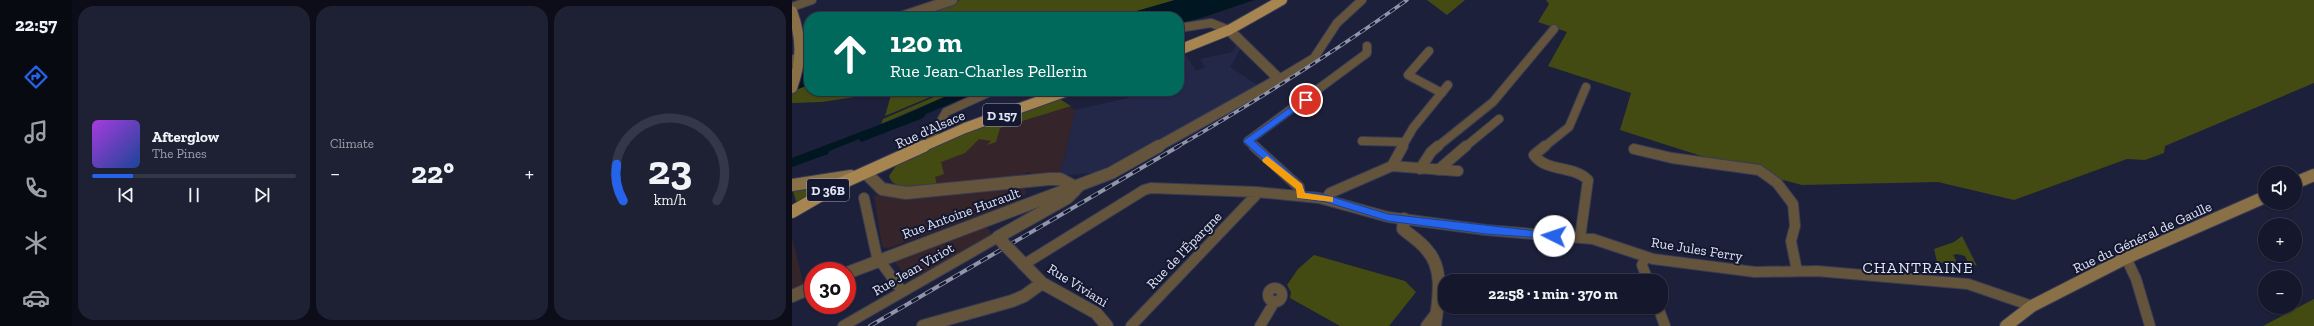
<!DOCTYPE html>
<html lang="en">
<head>
<meta charset="utf-8">
<style>
  body { margin:0; font-family:"Zilla Slab",serif; background:#1e2134; color:#f1f3f6; height:100vh; display:flex; flex-direction:column; font-size:15px; white-space:nowrap }
  * { box-sizing:border-box; margin:0 }
  p { font-size:13px; color:#9da0a9 }
  .icon { flex:none; width:22px; height:22px; fill:none; stroke:currentColor; stroke-width:2; stroke-linecap:round; stroke-linejoin:round }
  .map { position:relative; flex:1; overflow:hidden }
  .drawer { display:flex; flex-direction:column; gap:6px; padding:6px; background:#0c0d18; width:720px }
  .drawer>* { flex:none }
  .hud { position:absolute; left:12px; top:12px; width:380px; height:84px; border-radius:16px; box-shadow:0 1px 3px #0004,0 0 0 1px #343748; background:#00695c; color:#fff; overflow:hidden }
  .fabs { position:absolute; left:1466px; top:166px; display:grid; gap:8px }
  .fabs a { display:grid; place-items:center; width:44px; height:44px; border-radius:50%; background:#15182c; box-shadow:0 1px 3px #0004,0 0 0 1px #343748; font-size:20px }
  .speed { position:absolute; left:12px; top:262px; display:flex; gap:8px; font-size:20px; font-weight:700; text-align:center }
  .speed>* { display:grid; place-content:center; width:52px; height:52px; border-radius:50%; background:#15182c; box-shadow:0 1px 3px #0004,0 0 0 1px #343748; line-height:1 }
  .speed .limit { border:6px solid #d22; background:#fff; color:#111 }
  .pin { position:absolute; display:grid; place-items:center; width:34px; height:34px; color:#fff; margin:-17px; border:2px solid #fff; border-radius:50%; box-shadow:0 1px 4px #0007 }
  .me { position:absolute; width:44px; margin:-22px; rotate:274deg; stroke-linejoin:round; filter:drop-shadow(0 0 3px #0008) }
  .turn { display:flex; align-items:center; gap:14px; height:84px; padding:0 20px; font-size:18px }
  .turn .icon { width:52px; height:52px; stroke-width:2.5 }
  .turn b { display:block; font-size:28px; line-height:34px }
  .big { font-size:30px; font-weight:800; line-height:1.1 }
  .drawer .card { flex:1; display:flex; flex-direction:column; justify-content:center; gap:6px; min-width:0; padding:0 14px; border-radius:16px; background:#1e2134 }
  .drawer .dial { align-items:center; gap:0 }
  .dial svg { height:104px; overflow:visible; fill:none; stroke:#343748; stroke-width:7; stroke-linecap:round; text-anchor:middle }
  .dial text { fill:#f1f3f6; stroke:none }
  .song { display:flex; align-items:center; gap:12px }
  .cover { width:48px; height:48px; border-radius:6px; background:linear-gradient(135deg,hsl(280 70% 55%),hsl(220 70% 35%)) }
  .played { height:4px; border-radius:2px; background:linear-gradient(90deg,#2563eb 20%,#343748 20%) }
  .keys { display:flex; justify-content:space-around; direction:ltr }
  .heat { display:flex; justify-content:space-between; align-items:center; font-size:22px; direction:ltr }
  .drawer .tiles { flex:1; display:grid; gap:6px; grid-template-columns:repeat(3,1fr) }
  .trip { position:absolute; left:646px; top:274px; width:230px; height:40px; border-radius:16px; background:#15182c; box-shadow:0 1px 3px #0004,0 0 0 1px #343748; font-weight:800; line-height:40px; text-align:center }
  main { display:flex; flex:1; min-height:0 }
  .menu { display:flex; flex-direction:column; width:72px; justify-content:space-around; align-items:center; background:#080a12; color:#9da0a9 }
  .menu .icon { width:28px; height:28px }
  .menu .current { color:#2563eb }
  .menu b { font-size:18px; color:#f1f3f6 }
  .map>svg:first-child { display:block }
  .commercial { fill:#36242b }
  .built { fill:#232848 }
  .green { fill:#434b13 }
  .water { fill:#001621 }
  .lines { fill:none; stroke-linecap:round; stroke-linejoin:round }
  .minor-far1-casing { stroke:#373b54; stroke-width:10 }
  .minor-casing { stroke:#373b54; stroke-width:12 }
  .tertiary-far1-casing { stroke:#373b54; stroke-width:12 }
  .tertiary-casing { stroke:#373b54; stroke-width:14 }
  .secondary-far1-casing { stroke:#373b54; stroke-width:12 }
  .secondary-casing { stroke:#373b54; stroke-width:14 }
  .primary-far1-casing { stroke:#373b54; stroke-width:12 }
  .primary-casing { stroke:#373b54; stroke-width:14 }
  .minor-far1 { stroke:#64543b; stroke-width:8 }
  .minor { stroke:#64543b; stroke-width:10 }
  .tertiary-far1 { stroke:#64543b; stroke-width:10 }
  .tertiary { stroke:#64543b; stroke-width:12 }
  .secondary-far1 { stroke:#897047; stroke-width:10 }
  .secondary { stroke:#897047; stroke-width:12 }
  .primary-far1 { stroke:#a68550; stroke-width:10 }
  .primary { stroke:#a68550; stroke-width:12 }
  .rail-far1-casing { stroke:#9195aa; stroke-width:3.5 }
  .rail-casing { stroke:#9195aa; stroke-width:4 }
  .rail-far1 { stroke:#13172f; stroke-width:2; stroke-dasharray:6; stroke-linecap:butt }
  .rail { stroke:#13172f; stroke-width:2.5; stroke-dasharray:8; stroke-linecap:butt }
  .tertiary-bridge-casing { stroke:#373b54; stroke-width:14; stroke-linecap:butt }
  .tertiary-bridge { stroke:#64543b; stroke-width:12 }
  .route { fill:#2563eb; stroke:#184099 }
  .slow { fill:#f59e0b }
  .labels { text-anchor:middle; stroke-width:4; stroke-linejoin:round; paint-order:stroke }
  .shield { fill:#13172f; stroke:#a2a6ba; stroke-width:1 }
  .shield-label { font-size:13px; font-weight:bold; fill:#e0e4f5 }
  .street-label { font-size:14px; fill:#e0e4f5; stroke:#13172f }
  .quarter-label { font-size:16px; letter-spacing:1px; fill:#e0e4f5; stroke:#13172f }
</style>
</head>
<body>
<main>
<nav class="menu">
<b>22:57</b>
<svg class="icon current" aria-label="directions" viewBox="0 0 24 24"><path d="M12 3l9 9-9 9-9-9zM9 14v-3h6M13 9l2 2-2 2"/></svg>
<svg class="icon" aria-label="music" viewBox="0 0 24 24"><path d="M9 18V5l10-2v13"/><circle cx="6" cy="18" r="3"/><circle cx="16" cy="16" r="3"/></svg>
<svg class="icon" aria-label="phone" viewBox="0 0 24 24"><path d="M5 4h4l2 5-3 2q2 4 5 5l2-3 5 2v4C11 20 4 13 5 4z"/></svg>
<svg class="icon" aria-label="climate" viewBox="0 0 24 24"><path d="M12 3v18M4 7l16 10M4 17L20 7"/></svg>
<svg class="icon" aria-label="car" viewBox="0 0 24 24"><path d="M5 17H2v-5l4-1 3-4h7l3 4 3 1v5h-3M9 17h6M6 11h13"/><circle cx="7" cy="17" r="2"/><circle cx="17" cy="17" r="2"/></svg>
</nav>
<section class="drawer">
<div class="tiles">
<div class="card">
<div class="song"><i class="cover"></i><div><b>Afterglow</b><p>The Pines</p></div></div>
<div class="played"></div>
<div class="keys"><svg class="icon" aria-label="previous" viewBox="0 0 24 24"><path d="M18 5L8 12l10 7zM5 5v14"/></svg><svg class="icon" aria-label="pause" viewBox="0 0 24 24"><path d="M8 5v14M16 5v14"/></svg><svg class="icon" aria-label="next" viewBox="0 0 24 24"><path d="M6 5l10 7-10 7zM19 5v14"/></svg></div>
</div>
<div class="card"><p>Climate</p>
<div class="heat"><a>−</a><b class="big">22°</b><a>+</a></div>
</div>
<div class="card dial"><svg viewBox="0 0 100 80">
<path d="M14 69A42 42 0 1 1 86 69"/>
<path d="M14 69A42 42 0 0 1 9 41" stroke="#2563eb"/>
<text x="50" y="56" font-size="32" font-weight="700">23</text>
<text x="50" y="72" font-size="11">km/h</text>
</svg></div>
</div>
</section>
<div class="map">
<svg width="1522" height="326" viewBox="0 0 1522 326">
  <rect width="100%" height="100%" fill="#1c203a"/>
  <path class="commercial" d="M270,100L283,110L272,160L266,176L254,177L235,172L229,177L145,185L110,186L102,184L98,180L97,176L104,166Z
    M226,187L233,189L234,193L226,201L97,248L90,247L82,195L115,198Z
    M194,226L201,235L120,279L115,278L103,262L107,259Z
    M0,237L12,286L0,291Z"/>
  <path class="built" d="M444,44L449,48L438,67L465,85L352,150L301,173L266,176L272,160L283,110L336,98L334,91H387V53L391,51L404,71L413,67L408,59L441,52Z"/>
  <path class="green" d="M168,0H383L324,17H118Z
    M635,0H673L655,15Z
    M754,0H1522V83L1373,146L1372,153L1353,160L1335,159L1222,200L1146,182L1010,185L953,170L828,130L839,93L756,66L775,32L746,22L757,4Z
    M17,85V91H116L79,97L82,94L30,102L0,103V91Z
    M125,91H141L138,97L93,116L99,95Z
    M145,91H166L89,124L91,119L142,97Z
    M266,98L279,106L208,128L204,142L195,145L199,141L187,139L173,153L149,162L152,174L143,177L145,185C132,186 102,193 97,176L104,166L111,161L178,130Z
    M29,188L6,202L4,201L1,191Z
    M1170,236L1185,266L1176,262L1173,256L1165,254L1161,255L1164,260L1163,265L1145,262L1142,249L1162,242Z
    M522,255L613,281L624,292L597,326H548L498,298L499,292L495,285L506,269Z
    M1522,299V326H1471Z"/>
  <path class="water" d="M383,0H462L415,16L387,24V17H324Z
    M17,63V85L0,91V68Z
    M166,91H188L134,114L131,118L69,142L67,139L37,151L36,154L0,167V158L108,117Z"/>
  <g class="lines">
    <g class="minor-far1-casing">
      <path id="minor-far1" d="M0,7L20,0
        M387,28L419,23L437,30
        M637,51L616,75L650,93
        M487,79L522,58L545,23L570,0
        M570,141L612,142
        M135,145L154,112L200,91
        M463,147L456,141L575,53V46
        M610,147L621,128L656,85
        M645,147L701,102L762,29
        M673,147L707,119
        M752,147L777,127L794,87"/>
    </g>
    <g class="minor-casing">
      <path id="minor" d="M462,146L507,187L508,195
        M753,146L742,155C754,172 781,165 796,180L788,238
        M842,149L880,158L967,170L985,183L1001,204L1003,226L999,241L1005,271
        M600,166L666,171
        M628,169L639,152L646,146
        M646,170L674,146
        M72,198L85,257L110,291
        M534,199L538,193L600,166L611,146
        M853,257L850,265L856,281
        M1334,258L1344,279L1358,326
        M231,265L352,190L359,188L464,192L527,198L596,217L694,230L801,239L861,259L963,272L1025,271L1176,284L1240,306
        M476 295a7 7 0 1 1 14 0a7 7 0 1 1-14 0Z
        M866,307L873,326
        M51,326L206,237
        M339,326L463,196L464,192
        M468,326L483,301
        M634,326L644,313"/>
    </g>
    <g class="tertiary-far1-casing">
      <path id="tertiary-far1" d="M109,17L160,0
        M0,61L17,54
        M365,147L487,79L437,30"/>
    </g>
    <g class="tertiary-casing">
      <path id="tertiary" d="M74,173L90,189L114,193L257,179H268L285,188
        M612,219L611,229C619,236 628,241 635,250C653,270 646,301 643,326
        M212,244L206,237L275,198L283,190
        M220,252L250,283L304,313L315,326
        M55,273L319,173L367,146
        M0,296L21,287
        M131,326L220,301L232,296L250,283"/>
    </g>
    <g class="secondary-far1-casing">
      <path id="secondary-far1" d="M0,11C10,39 10,60 0,88"/>
    </g>
    <g class="secondary-casing">
      <path id="secondary" d="M1503,183L1522,175
        M0,185L59,176
        M1214,326L1240,306L1334,258L1473,197"/>
    </g>
    <g class="primary-far1-casing">
      <path id="primary-far1" d="M387,50L437,30L490,0
        M130,147L173,128L275,91"/>
    </g>
    <g class="primary-casing">
      <path id="primary" d="M0,212L50,183L132,146"/>
    </g>
    <use href="#minor-far1" class="minor-far1"/>
    <use href="#minor" class="minor"/>
    <use href="#tertiary-far1" class="tertiary-far1"/>
    <use href="#tertiary" class="tertiary"/>
    <use href="#secondary-far1" class="secondary-far1"/>
    <use href="#secondary" class="secondary"/>
    <use href="#primary-far1" class="primary-far1"/>
    <use href="#primary" class="primary"/>
    <g class="rail-far1-casing">
      <path id="rail-far1" d="M385,147C464,101 541,53 615,0"/>
    </g>
    <g class="rail-casing">
      <path id="rail" d="M78,326L387,146"/>
    </g>
    <use href="#rail-far1" class="rail-far1"/>
    <use href="#rail" class="rail"/>
    <g class="tertiary-bridge-casing">
      <path id="tertiary-bridge" d="M212,244L220,252"/>
    </g>
    <use href="#tertiary-bridge" class="tertiary-bridge"/>
  </g>
  <path class="route" d="M511,98L518,100L462,141L510,184L513,192L534,195L596,214L762,233L767,236L766,239L694,234L596,221L534,202L505,198L504,189L451,141Z"/>
  <path class="slow" d="M475,156L510,184L513,193L541,197V202L505,198L504,189L471,162L470,160Z"/>
  <g class="labels">
    <g class="shield">
      <rect x="191" y="104" width="38" height="22" rx="3"/>
      <rect x="15" y="179" width="42" height="22" rx="3"/>
    </g>
    <g class="shield-label">
      <text x="210" y="120">D 157</text>
      <text x="36" y="195">D 36B</text>
    </g>
    <g class="street-label">
      <text transform="translate(138 129) rotate(-24)" y="5">Rue d'Alsace</text>
      <text transform="translate(169 213) rotate(-20)" y="5">Rue Antoine Hurault</text>
      <text transform="translate(1350 237) rotate(-25)" y="5">Rue du Général de Gaulle</text>
      <text transform="translate(905 249) rotate(9)" y="5">Rue Jules Ferry</text>
      <text transform="translate(392 250) rotate(-46)" y="5">Rue de l'Épargne</text>
      <text transform="translate(121 269) rotate(-30)" y="5">Rue Jean Viriot</text>
      <text transform="translate(286 285) rotate(32)" y="5">Rue Viviani</text>
    </g>
    <g class="quarter-label">
      <text x="1126" y="273">CHANTRAINE</text>
    </g>
  </g>
</svg>
<div class="fabs">
<a><svg class="icon" aria-label="sound" viewBox="0 0 24 24"><path d="M4 9h4l5-4v14l-5-4H4zM17 9q2 3 0 6"/></svg></a>
<a>+</a>
<a>−</a>
</div>
<div class="speed"><div class="limit">30</div></div>
<div class="pin" style="left:514px;top:100px;background:#d93025"><svg class="icon" aria-label="arrive" viewBox="0 0 24 24"><path d="M6 21V4h12l-3 4 3 4H6"/></svg></div>
<svg class="me" style="left:762px;top:236px" viewBox="-20 -20 40 40"><circle r="19" fill="#fff"/><path d="M0-13L10 11 0 6-10 11z" fill="#2563eb"/></svg>
<div class="trip">22:58 · 1 min · 370 m</div>
<div class="hud">
<div class="turn"><svg class="icon" aria-label="ahead" viewBox="0 0 24 24"><path d="M12 20V5M6 11l6-6 6 6"/></svg><div><b>120 m</b>Rue Jean-Charles Pellerin</div></div>
</div>
</div>
</main>
</body>
</html>
